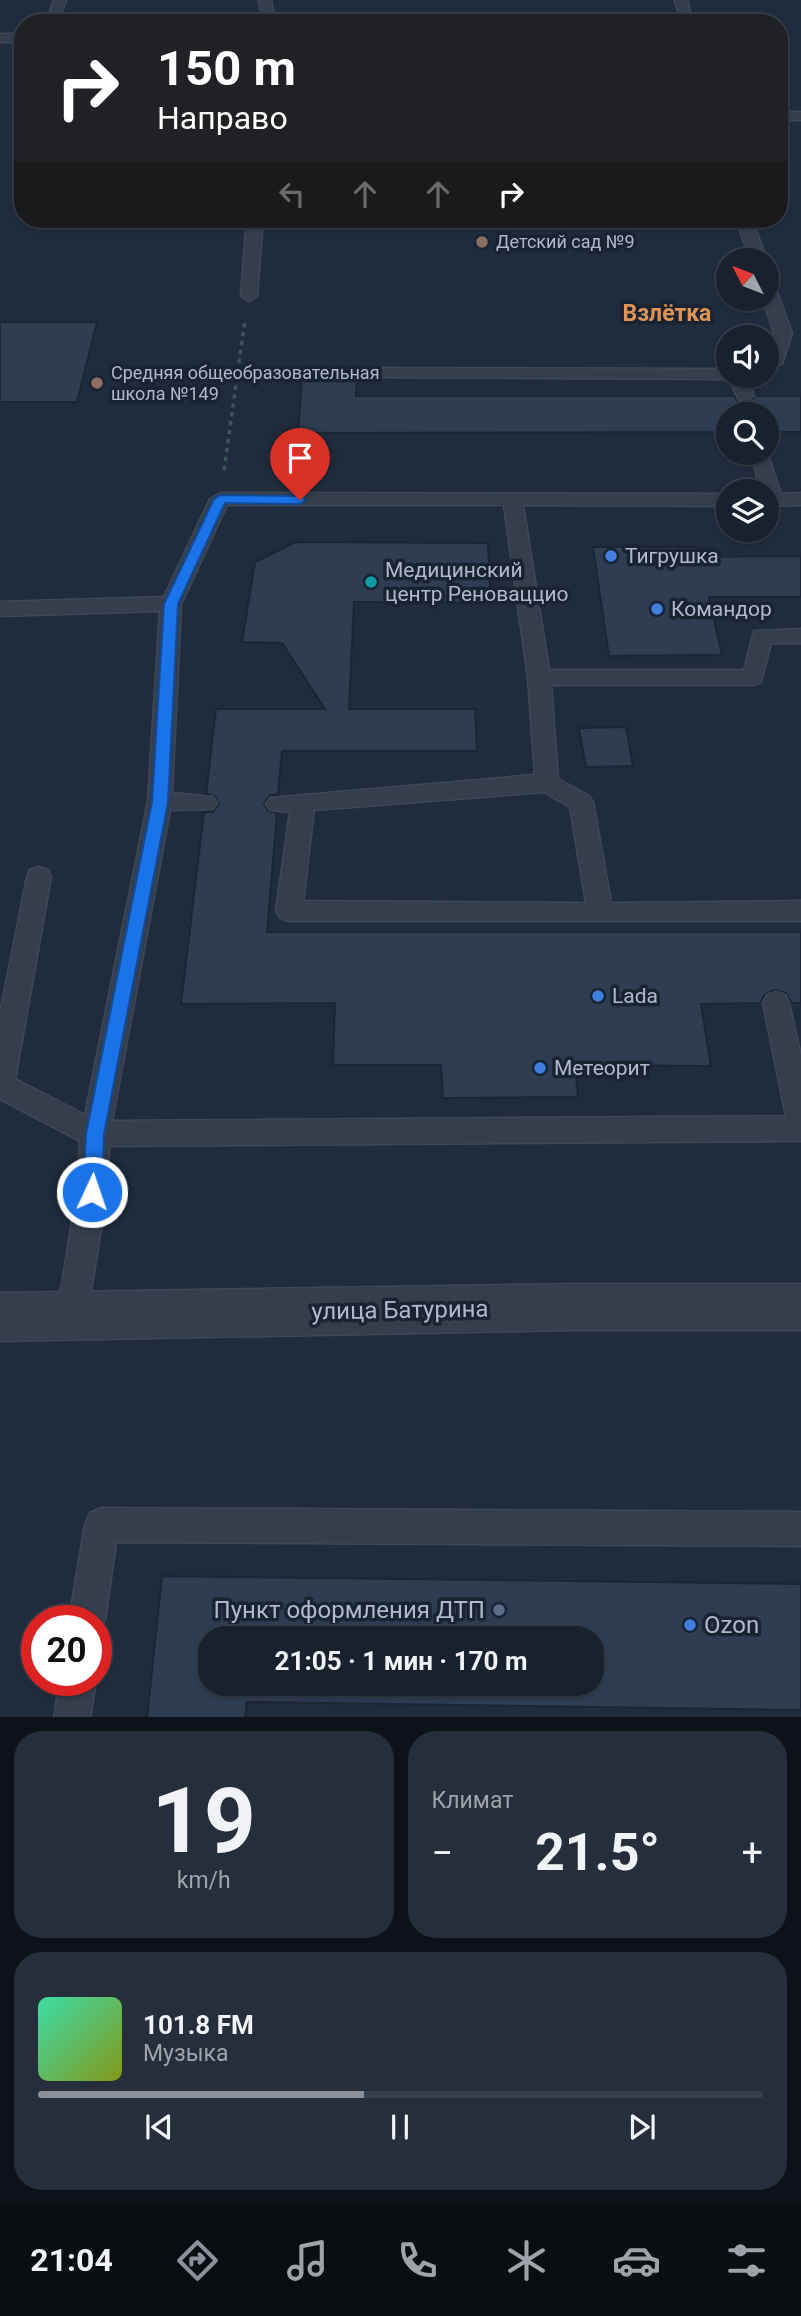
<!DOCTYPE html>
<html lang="ru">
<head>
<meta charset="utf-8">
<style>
  body { margin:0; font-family:Roboto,sans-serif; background:#252e3a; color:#f1f3f6; height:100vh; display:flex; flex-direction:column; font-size:26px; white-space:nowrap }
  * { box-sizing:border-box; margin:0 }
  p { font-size:23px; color:#9fa3aa }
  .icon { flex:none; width:38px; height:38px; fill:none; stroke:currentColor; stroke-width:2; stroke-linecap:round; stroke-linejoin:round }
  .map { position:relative; height:1717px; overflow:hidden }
  .drawer { display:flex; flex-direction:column; gap:14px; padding:14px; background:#0d1219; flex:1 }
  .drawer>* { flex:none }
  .top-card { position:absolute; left:14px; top:14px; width:774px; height:214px; border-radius:28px; box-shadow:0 2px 5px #0004,0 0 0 2px #363e4a; background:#202124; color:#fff; overflow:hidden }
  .needle { width:46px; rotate:312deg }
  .controls { position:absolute; left:716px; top:248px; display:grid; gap:14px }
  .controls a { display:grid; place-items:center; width:63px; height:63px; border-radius:50%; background:#18212e; box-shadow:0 2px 5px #0004,0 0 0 2px #363e4a; font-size:35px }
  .speed { position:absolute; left:21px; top:1605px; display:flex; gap:14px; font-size:35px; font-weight:700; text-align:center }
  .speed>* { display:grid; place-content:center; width:91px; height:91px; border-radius:50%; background:#18212e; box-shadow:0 2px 5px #0004,0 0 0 2px #363e4a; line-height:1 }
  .speed .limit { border:10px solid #d22; background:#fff; color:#111 }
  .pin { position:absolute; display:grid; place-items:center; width:60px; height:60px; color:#fff; margin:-72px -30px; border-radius:50% 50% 50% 0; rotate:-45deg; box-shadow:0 0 7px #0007 }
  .pin .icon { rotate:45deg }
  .me { position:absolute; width:77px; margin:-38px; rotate:3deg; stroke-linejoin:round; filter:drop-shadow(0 0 5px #0008) }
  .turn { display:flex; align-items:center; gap:24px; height:147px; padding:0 28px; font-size:32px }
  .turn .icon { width:91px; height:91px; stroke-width:2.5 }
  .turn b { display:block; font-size:49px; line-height:60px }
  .lanes { display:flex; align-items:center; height:66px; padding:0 28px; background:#0003; justify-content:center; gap:35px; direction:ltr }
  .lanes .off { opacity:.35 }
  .big { font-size:52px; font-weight:700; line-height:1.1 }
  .drawer .tile { flex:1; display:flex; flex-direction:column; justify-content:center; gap:10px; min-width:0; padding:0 24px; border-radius:28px; background:#252e3a }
  .drawer .dial { align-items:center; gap:0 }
  .dial b { font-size:91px; line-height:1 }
  .song { display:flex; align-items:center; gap:21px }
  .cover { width:84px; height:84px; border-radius:10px; background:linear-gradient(135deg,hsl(160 70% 55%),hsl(70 70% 35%)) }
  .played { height:7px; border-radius:4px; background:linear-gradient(90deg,#8c9099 45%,#363e4a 45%) }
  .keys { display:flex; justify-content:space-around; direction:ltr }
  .heat { display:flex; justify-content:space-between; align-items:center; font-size:38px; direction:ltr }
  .drawer .tiles { flex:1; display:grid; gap:14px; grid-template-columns:1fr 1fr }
  .tile:last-child { grid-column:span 2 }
  .trip { position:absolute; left:198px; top:1626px; width:406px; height:70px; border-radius:28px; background:#18212e; box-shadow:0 2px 5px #0004,0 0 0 2px #363e4a; font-weight:700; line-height:70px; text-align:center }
  .menu { display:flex; height:112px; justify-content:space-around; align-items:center; background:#0a0d12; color:#9fa3aa }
  .menu .icon { width:49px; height:49px }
  .menu .active { color:#8c9099 }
  .menu b { font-size:32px; color:#f1f3f6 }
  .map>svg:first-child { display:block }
  .green { fill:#233a3e }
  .building { fill:#2f3d52; stroke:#1c2534; stroke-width:2; fill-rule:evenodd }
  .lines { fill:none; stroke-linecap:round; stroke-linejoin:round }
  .service-casing { stroke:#3e4756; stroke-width:3 }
  .tertiary-casing { stroke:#3e4756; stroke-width:3 }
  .path { stroke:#3b5456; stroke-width:3.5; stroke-dasharray:4.5 4.5; stroke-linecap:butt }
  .service { fill:#353e4d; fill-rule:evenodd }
  .tertiary { fill:#353e4d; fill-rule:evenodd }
  .route { fill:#1a73e8; stroke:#114b97; stroke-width:2 }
  .education-dot { fill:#8d6e63; stroke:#1a2332; stroke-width:2.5 }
  .shop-dot { fill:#3f7fe0; stroke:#1a2332; stroke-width:2.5 }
  .culture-dot { fill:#0f9aa8; stroke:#1a2332; stroke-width:2.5 }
  .service-dot { fill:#5c6f8a; stroke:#1a2332; stroke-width:2.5 }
  .labels { text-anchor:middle; stroke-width:7; stroke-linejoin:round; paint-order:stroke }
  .far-poi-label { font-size:18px; fill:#b0b9c9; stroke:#1a2332; text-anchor:start }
  .poi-label { font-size:21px; fill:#b0b9c9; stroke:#1a2332; text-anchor:start }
  .far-district-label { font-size:23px; font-weight:bold; fill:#dd9456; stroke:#1a2332 }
  .near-street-label { font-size:24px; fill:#b0b9c9; stroke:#1a2332 }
  .near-poi-label { font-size:24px; fill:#b0b9c9; stroke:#1a2332; text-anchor:end }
</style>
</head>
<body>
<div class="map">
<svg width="801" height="1718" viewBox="0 0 801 1718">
  <rect width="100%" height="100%" fill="#202c3d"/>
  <path class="green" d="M42,219H200L198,226L39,227Z"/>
  <path class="building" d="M0,322H97L77,402H0Z
    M302,379H357L356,396H734L739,403L745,404L756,396H801V432H766V415H728V432L298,433Z
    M296,542L488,543L491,603L354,602L349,709H475L477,751H282L278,795H270L264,803L268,811L277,813L267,932H801V1003H792L786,993L775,990L765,994L760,1003L701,1004L711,1066L575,1065L578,1097L443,1098L441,1065H333L335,1003L181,1004L204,812H213L219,804L215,796L206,794L216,709H325L282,643L242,642L255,562Z
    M593,547H698L700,557L801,556V597H709L722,655L609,656Z
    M626,727L633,766L586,767L579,728Z
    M162,1576L801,1584V1710L247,1702L245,1718H147ZM210,1638H592V1684H210Z"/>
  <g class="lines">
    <g class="service-casing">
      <path id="service" d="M54,0H66L58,23H46Z
        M259,0H271L275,23H263Z
        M675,0H687L693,23H681Z
        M0,34H23V42H0Z
        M779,112H801V120H779Z
        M247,219H263L257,296L249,301L241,296Z
        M736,219H752L767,261L766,262L751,261Z
        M766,279L774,284L792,333L782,364L766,371V357L774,333L763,299H766Z
        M372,368L728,369V376H746L754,396L745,401L739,400L729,379L366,377L363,373L366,369Z
        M766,449L781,494L801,493V505L766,506V492H761L751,453H766Z
        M220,493L728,494V506L523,505L549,670H744L754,631L801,629V643H771L761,682L753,685H551L558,779L589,796L593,802L611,903L801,901V921H289L280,918L276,911L290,812L270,810L266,804L270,798L535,775L528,678L504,505H227L181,604L172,793L213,797L217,803L213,809L170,810L112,1121L786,1116L763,1003L767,995L776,992L785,995L789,1003L801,1056V1141L109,1146L107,1192L87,1315L83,1326L72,1330L61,1326L57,1315L77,1192L80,1141L0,1099V1014L27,877L30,870L39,867L48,870L51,877L15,1079L85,1115L148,801L160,611L0,616V602L164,597L210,499ZM544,792L570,807L586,903L303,901L314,810Z
        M102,1508L801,1512V1546L116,1542L105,1620L96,1634V1620H69L85,1525L90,1513Z
        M60,1680H96L90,1718H54Z"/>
    </g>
    <g class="tertiary-casing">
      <path id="tertiary" d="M575,1284H801V1330H575L0,1341V1293Z"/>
    </g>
    <path class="path" d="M224,470L245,320"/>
    <use href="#service" class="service"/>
    <use href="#tertiary" class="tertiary"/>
  </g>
  <path class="route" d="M220,495L300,496L306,500L300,504L225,503L178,604L168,802L104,1134L102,1192L99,1198L92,1201L86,1198L83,1192L86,1134L152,802L164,604L214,499Z"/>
  <g class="education-dot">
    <circle cx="482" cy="242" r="7"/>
    <circle cx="97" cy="383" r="7"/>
  </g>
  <g class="shop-dot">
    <circle cx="611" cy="556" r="7"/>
    <circle cx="657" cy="609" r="7"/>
    <circle cx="598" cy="996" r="7"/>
    <circle cx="540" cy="1068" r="7"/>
    <circle cx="690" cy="1625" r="7"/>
  </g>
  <circle class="culture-dot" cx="371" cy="582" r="7"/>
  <circle class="service-dot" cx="499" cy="1610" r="7"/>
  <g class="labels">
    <g class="far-poi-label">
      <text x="496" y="248">Детский сад №9</text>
      <text x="111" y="379">Средняя общеобразовательная<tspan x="111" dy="21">школа №149</tspan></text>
    </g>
    <g class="poi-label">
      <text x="625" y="563">Тигрушка</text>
      <text x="385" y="577">Медицинский<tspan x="385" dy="24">центр Реноваццио</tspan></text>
      <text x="671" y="616">Командор</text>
      <text x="612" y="1003">Lada</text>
      <text x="554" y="1075">Метеорит</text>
    </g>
    <g class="far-district-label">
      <text x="667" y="321">Взлётка</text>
    </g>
    <g class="near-street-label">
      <text transform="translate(400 1310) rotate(-1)" y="8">улица Батурина</text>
    </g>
    <g class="near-poi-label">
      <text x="485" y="1618">Пункт оформления ДТП</text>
      <text x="704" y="1633" text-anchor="start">Ozon</text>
    </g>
  </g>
</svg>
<div class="controls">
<a><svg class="needle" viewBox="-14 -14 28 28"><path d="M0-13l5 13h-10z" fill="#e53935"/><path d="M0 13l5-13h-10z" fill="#9fa3aa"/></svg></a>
<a><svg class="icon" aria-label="sound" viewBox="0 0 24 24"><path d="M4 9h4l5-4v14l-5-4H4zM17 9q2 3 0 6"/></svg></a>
<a><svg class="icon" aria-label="search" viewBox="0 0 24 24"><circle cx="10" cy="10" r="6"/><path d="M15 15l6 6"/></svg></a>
<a><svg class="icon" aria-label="layers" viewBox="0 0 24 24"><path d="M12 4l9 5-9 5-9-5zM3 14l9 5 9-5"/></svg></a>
</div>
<div class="speed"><div class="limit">20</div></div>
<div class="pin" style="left:300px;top:500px;background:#d93025"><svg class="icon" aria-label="arrive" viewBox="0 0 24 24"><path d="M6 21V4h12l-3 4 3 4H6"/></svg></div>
<svg class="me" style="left:92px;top:1192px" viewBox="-20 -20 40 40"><circle r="17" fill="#1a73e8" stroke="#fff" stroke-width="3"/><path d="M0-11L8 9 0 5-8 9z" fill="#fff"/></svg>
<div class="trip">21:05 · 1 мин · 170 m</div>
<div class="top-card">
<div class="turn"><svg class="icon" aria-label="right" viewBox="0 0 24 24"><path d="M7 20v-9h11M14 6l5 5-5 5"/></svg><div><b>150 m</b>Направо</div></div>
<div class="lanes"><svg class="icon off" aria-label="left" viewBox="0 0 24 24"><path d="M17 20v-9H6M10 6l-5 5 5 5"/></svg><svg class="icon off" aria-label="ahead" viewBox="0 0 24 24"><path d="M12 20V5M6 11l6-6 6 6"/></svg><svg class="icon off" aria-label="ahead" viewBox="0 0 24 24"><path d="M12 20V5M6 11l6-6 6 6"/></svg><svg class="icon" aria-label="right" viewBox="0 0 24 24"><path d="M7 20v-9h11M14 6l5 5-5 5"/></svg></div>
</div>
</div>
<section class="drawer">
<div class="tiles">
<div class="tile dial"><b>19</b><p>km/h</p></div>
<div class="tile"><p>Климат</p>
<div class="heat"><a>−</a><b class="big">21.5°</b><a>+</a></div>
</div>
<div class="tile">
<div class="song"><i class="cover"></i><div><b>101.8 FM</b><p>Музыка</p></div></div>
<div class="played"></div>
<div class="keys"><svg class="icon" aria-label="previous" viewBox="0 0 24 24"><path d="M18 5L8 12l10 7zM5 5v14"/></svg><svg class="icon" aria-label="pause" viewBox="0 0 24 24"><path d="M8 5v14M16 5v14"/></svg><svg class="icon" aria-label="next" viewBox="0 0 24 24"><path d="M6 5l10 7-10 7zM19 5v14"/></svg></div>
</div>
</div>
</section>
<nav class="menu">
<b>21:04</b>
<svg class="icon active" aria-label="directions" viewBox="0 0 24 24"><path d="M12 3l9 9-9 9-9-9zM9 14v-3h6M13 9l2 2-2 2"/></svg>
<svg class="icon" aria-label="music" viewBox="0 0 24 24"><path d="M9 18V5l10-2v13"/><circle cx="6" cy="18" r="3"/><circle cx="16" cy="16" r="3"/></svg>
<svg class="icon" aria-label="phone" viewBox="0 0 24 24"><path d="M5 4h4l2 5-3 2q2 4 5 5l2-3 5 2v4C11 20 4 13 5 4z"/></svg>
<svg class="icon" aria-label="climate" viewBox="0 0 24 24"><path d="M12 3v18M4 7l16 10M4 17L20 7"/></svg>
<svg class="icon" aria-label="car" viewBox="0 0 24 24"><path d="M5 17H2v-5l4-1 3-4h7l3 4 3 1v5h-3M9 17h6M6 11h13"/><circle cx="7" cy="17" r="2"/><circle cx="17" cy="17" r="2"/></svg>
<svg class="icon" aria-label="filters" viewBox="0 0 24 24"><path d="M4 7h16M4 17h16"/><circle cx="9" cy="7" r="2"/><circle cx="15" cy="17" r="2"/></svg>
</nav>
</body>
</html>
